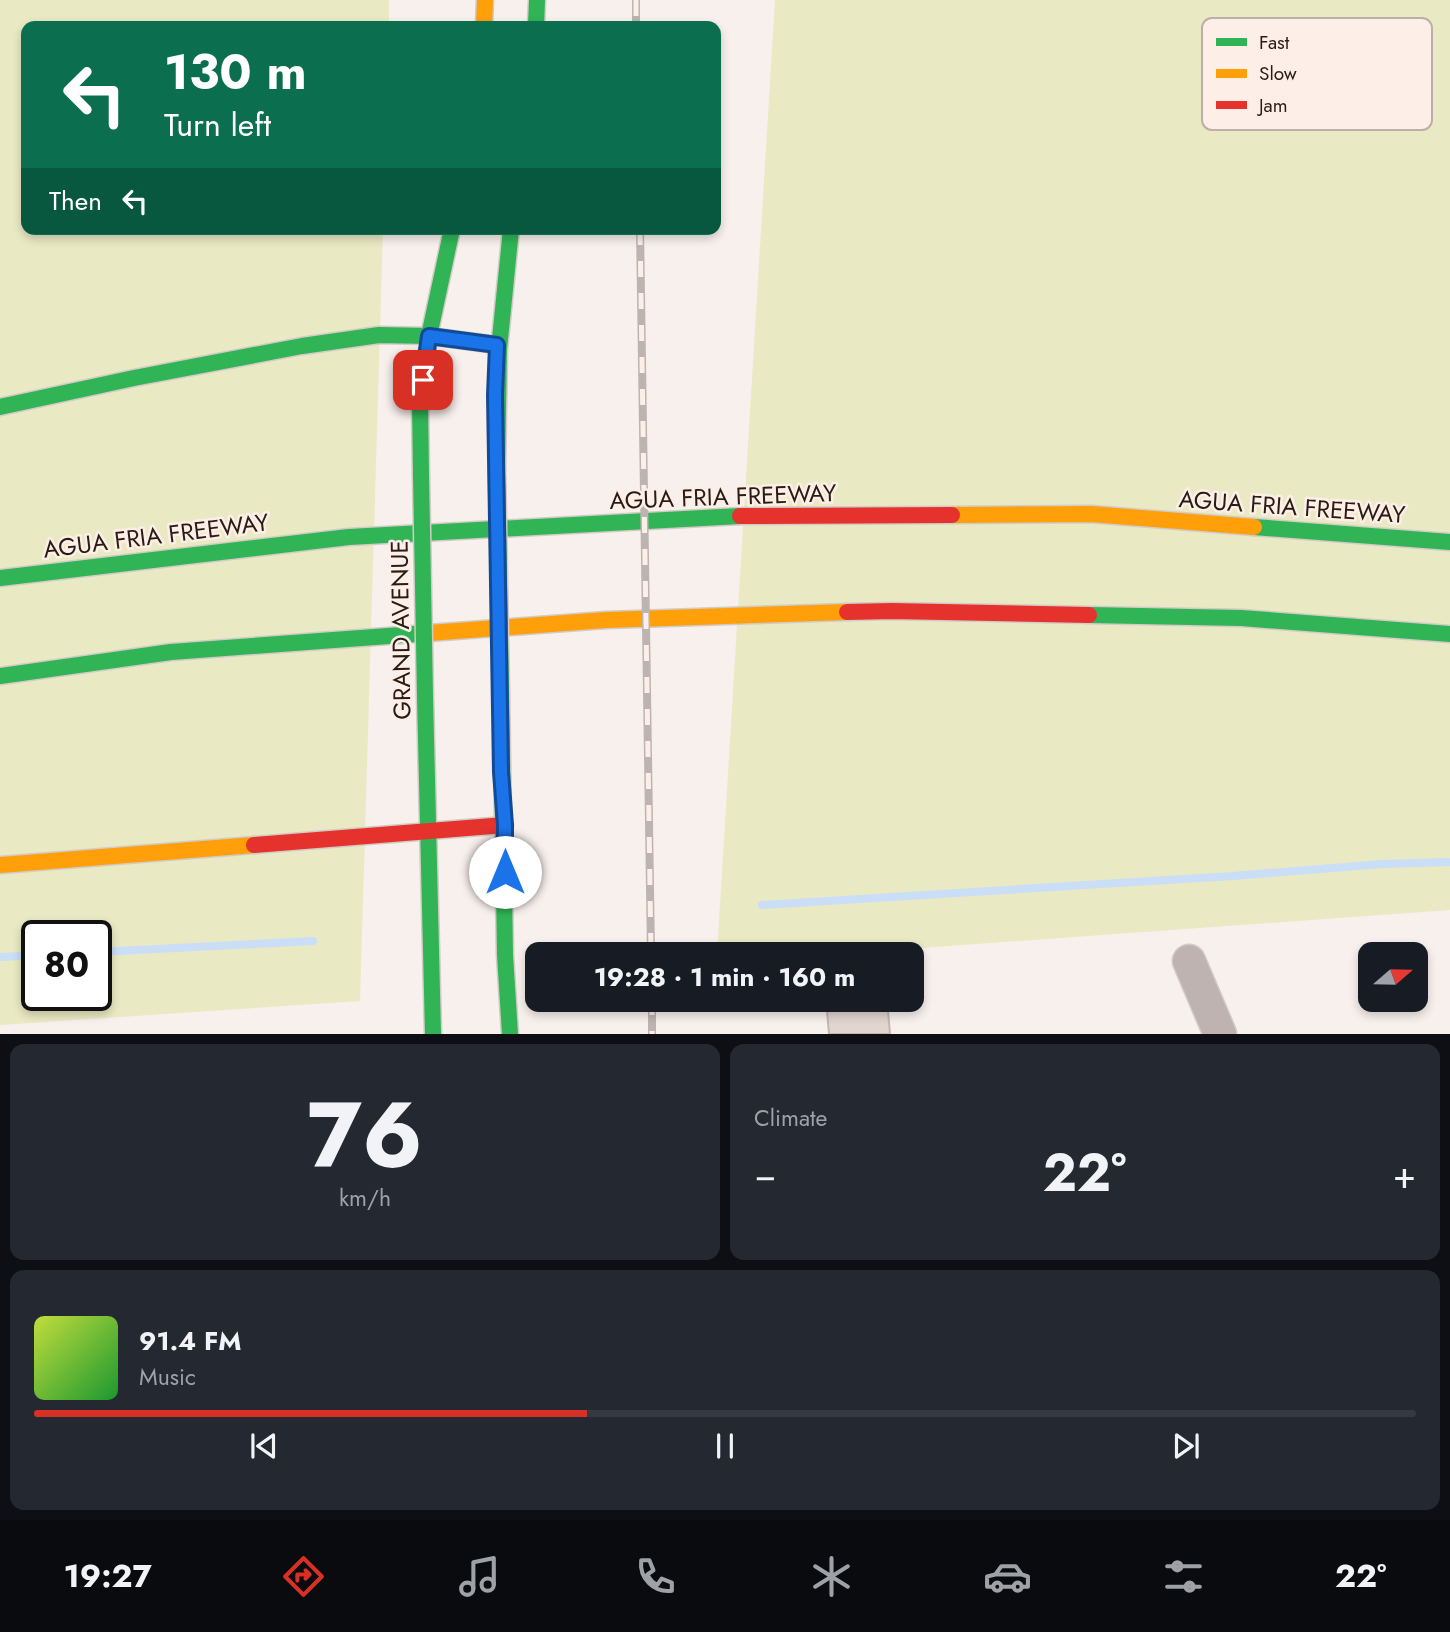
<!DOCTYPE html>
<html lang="en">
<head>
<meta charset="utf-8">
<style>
  body { margin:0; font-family:Jost,sans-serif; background:#242831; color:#f1f3f6; height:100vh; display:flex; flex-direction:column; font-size:26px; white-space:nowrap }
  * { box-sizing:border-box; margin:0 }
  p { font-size:23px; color:#9ea1a6 }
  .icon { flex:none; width:38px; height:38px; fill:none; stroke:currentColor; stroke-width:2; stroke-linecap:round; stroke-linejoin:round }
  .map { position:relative; height:1034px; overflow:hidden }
  .panel { display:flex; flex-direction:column; gap:10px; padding:10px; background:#0d0f14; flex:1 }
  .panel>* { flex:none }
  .banner { position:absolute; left:21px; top:21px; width:700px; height:214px; border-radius:14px; box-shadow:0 4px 10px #0003; background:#0b6e4f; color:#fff; overflow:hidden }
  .needle { width:46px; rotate:70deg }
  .controls { position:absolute; left:1358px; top:942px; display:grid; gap:14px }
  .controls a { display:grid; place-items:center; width:70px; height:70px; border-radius:14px; background:#171b24; box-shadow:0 4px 10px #0003; font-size:35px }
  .speed { position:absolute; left:21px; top:920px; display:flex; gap:14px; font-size:35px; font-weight:700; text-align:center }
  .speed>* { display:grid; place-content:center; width:91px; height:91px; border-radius:50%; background:#171b24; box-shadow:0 4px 10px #0003; line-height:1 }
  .speed .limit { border:4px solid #111; border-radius:10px; background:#fff; color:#111 }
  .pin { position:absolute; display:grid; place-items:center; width:60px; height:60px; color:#fff; margin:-30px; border-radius:14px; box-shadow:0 4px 10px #0006 }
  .me { position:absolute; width:77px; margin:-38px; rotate:0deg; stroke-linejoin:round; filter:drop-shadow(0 0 5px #0008) }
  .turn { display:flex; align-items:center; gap:24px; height:147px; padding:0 28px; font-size:32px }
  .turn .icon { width:91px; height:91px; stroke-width:2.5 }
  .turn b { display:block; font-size:49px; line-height:60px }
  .then { display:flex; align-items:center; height:66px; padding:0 28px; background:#0003; gap:14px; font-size:26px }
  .big { font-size:52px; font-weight:700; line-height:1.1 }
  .panel .card { flex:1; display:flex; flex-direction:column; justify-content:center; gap:10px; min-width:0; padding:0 24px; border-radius:14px; background:#242831 }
  .panel .dial { align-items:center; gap:0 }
  .dial b { font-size:91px; line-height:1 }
  .song { display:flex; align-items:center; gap:21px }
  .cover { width:84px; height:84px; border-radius:10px; background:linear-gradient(135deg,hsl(70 70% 55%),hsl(130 70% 35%)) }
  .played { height:7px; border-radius:4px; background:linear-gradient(90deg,#d93025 40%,#363941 40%) }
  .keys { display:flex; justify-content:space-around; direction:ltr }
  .heat { display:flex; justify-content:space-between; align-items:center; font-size:38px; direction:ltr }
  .panel .tiles { flex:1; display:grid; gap:10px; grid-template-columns:1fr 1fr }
  .card:last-child { grid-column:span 2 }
  .trip { position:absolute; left:525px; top:942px; width:399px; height:70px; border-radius:14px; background:#171b24; box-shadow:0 4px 10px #0003; font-weight:700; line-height:70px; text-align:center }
  .tabs { display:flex; height:112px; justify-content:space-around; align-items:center; background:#090b0e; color:#9ea1a6 }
  .tabs .icon { width:49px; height:49px }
  .tabs .selected { color:#d93025 }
  .tabs b { font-size:32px; color:#f1f3f6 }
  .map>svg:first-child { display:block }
  .green { fill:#e9e9c4; fill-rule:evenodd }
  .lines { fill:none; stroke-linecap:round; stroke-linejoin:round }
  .stream { stroke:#cadef7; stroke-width:8 }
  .building { fill:#e2d5d0; stroke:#c2b7b3; stroke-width:2 }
  .street-casing { stroke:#d2cbc6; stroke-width:35 }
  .fast-casing { stroke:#d2cbc6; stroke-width:19 }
  .slow-casing { stroke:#d2cbc6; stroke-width:19 }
  .jam-casing { stroke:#d2cbc6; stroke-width:19 }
  .street { stroke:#beb3b0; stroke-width:32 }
  .fast { stroke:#30b455; stroke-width:16 }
  .slow { stroke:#ff9f0a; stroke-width:16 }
  .jam { stroke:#e5322d; stroke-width:16 }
  .rail-casing { stroke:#bdb4b1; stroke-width:8 }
  .rail { stroke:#fdeee7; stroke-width:5; stroke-dasharray:16; stroke-linecap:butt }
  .fast-bridge-casing { stroke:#d2cbc6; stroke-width:19; stroke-linecap:butt }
  .fast-bridge { stroke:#30b455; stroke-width:16 }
  .route-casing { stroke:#114b97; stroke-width:18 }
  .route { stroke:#1a73e8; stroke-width:12 }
  .labels { text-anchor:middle; stroke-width:5; stroke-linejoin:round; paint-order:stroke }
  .street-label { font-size:24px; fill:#281c15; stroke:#fdeee7 }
  .key { fill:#fdeee7; stroke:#bdafa8; stroke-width:2 }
  .key-label { font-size:19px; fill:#281c15 }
</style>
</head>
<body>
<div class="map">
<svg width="1450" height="1034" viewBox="0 0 1450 1034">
  <rect width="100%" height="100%" fill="#f8f0ec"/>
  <path class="green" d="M0,0H389V26H26V229H383L360,1001L0,1025ZM37,936H96V996H37Z
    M775,0H1450V910L837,954H717Z"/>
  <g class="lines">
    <path class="stream" d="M762,905L1233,876L1383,864L1450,862
      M96,952L313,941
      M0,957L37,955"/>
  </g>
  <path class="building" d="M826,999H887L890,1034H829Z"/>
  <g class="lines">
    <g class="street-casing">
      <path id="street" d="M1189,961L1220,1034"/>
    </g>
    <g class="fast-casing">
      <path id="fast" d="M536,26L537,0
        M0,407L134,378L302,346L379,335L429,336L497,345
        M497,469L499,349L511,229
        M421,475L420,402L429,336L452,229
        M1254,527L1450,542
        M0,578L349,537L740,516
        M1089,615L1241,618L1450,634
        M0,676L171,652L429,633
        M501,691L505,955L510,1034
        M425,696L433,1034"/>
    </g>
    <g class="slow-casing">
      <path id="slow" d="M484,26L485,0
        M952,515L1091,514L1254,527
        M429,633L606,620L847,612
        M0,865L254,845"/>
    </g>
    <g class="jam-casing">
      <path id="jam" d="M740,516L952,515
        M847,612L892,611L1089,615
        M254,845L505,825"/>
    </g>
    <use href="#street" class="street"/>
    <use href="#fast" class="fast"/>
    <use href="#slow" class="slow"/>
    <use href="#jam" class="jam"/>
    <g class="rail-casing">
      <path id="rail" d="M636,0V26
        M640,229L651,954
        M652,999V1034"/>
    </g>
    <use href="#rail" class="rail"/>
    <g class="fast-bridge-casing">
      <path id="fast-bridge" d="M497,469L501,691
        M421,475L425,696"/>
    </g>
    <use href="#fast-bridge" class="fast-bridge"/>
  </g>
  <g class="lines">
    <g class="route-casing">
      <path id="route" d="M423,380L429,336L497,345L495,395L501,772L505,825V872"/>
    </g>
    <use href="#route" class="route"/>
  </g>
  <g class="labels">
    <g class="street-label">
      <text transform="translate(723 497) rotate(-2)" y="8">AGUA FRIA FREEWAY</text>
      <text transform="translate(1292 507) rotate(4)" y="8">AGUA FRIA FREEWAY</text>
      <text transform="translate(156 536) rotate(-7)" y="8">AGUA FRIA FREEWAY</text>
      <text transform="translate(401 630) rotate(-91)" y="8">GRAND AVENUE</text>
    </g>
  </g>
  <rect x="1202" y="18" width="230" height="112" rx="10" class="key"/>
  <rect x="1216" y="38" width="31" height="8" fill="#30b455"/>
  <rect x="1216" y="69" width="31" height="9" fill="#ff9f0a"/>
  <rect x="1216" y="101" width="31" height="8" fill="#e5322d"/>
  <g class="key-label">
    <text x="1259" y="49">Fast</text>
    <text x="1259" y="80">Slow</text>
    <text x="1259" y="112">Jam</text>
  </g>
</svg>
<div class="controls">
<a><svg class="needle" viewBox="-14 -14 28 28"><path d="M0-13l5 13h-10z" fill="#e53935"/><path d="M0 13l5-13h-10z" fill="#9ea1a6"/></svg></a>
</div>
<div class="speed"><div class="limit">80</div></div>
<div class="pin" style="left:423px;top:380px;background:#d93025"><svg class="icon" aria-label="arrive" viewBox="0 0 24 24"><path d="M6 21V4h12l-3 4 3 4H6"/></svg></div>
<svg class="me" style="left:505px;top:872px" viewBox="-20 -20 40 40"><circle r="19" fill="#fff"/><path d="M0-13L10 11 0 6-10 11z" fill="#1a73e8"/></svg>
<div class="trip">19:28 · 1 min · 160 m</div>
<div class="banner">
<div class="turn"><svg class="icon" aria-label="left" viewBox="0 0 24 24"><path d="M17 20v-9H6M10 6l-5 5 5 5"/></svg><div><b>130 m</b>Turn left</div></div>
<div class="then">Then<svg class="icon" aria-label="left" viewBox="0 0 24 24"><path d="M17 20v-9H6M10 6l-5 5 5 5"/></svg></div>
</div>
</div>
<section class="panel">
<div class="tiles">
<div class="card dial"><b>76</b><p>km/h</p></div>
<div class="card"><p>Climate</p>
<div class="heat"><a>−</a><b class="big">22°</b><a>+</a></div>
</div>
<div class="card">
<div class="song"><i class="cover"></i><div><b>91.4 FM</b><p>Music</p></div></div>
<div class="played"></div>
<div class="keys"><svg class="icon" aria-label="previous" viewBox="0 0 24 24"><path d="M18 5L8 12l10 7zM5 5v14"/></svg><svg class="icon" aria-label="pause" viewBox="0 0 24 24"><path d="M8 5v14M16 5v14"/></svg><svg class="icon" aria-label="next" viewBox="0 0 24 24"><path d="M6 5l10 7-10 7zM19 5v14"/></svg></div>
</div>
</div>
</section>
<nav class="tabs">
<b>19:27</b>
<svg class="icon selected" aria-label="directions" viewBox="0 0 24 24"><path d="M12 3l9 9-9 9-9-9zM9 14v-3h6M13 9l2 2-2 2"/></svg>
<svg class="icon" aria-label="music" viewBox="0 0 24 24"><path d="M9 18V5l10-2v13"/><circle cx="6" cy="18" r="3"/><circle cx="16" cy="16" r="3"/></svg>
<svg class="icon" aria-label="phone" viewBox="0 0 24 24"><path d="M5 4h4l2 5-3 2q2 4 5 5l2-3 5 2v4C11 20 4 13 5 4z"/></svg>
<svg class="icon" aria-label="climate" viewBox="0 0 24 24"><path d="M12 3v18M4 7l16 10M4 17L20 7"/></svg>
<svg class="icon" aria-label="car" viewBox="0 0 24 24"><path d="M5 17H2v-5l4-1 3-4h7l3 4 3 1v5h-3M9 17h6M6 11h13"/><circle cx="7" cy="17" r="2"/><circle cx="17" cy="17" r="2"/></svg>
<svg class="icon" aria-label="filters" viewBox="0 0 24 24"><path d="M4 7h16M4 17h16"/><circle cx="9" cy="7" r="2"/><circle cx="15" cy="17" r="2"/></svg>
<b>22°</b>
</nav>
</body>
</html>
